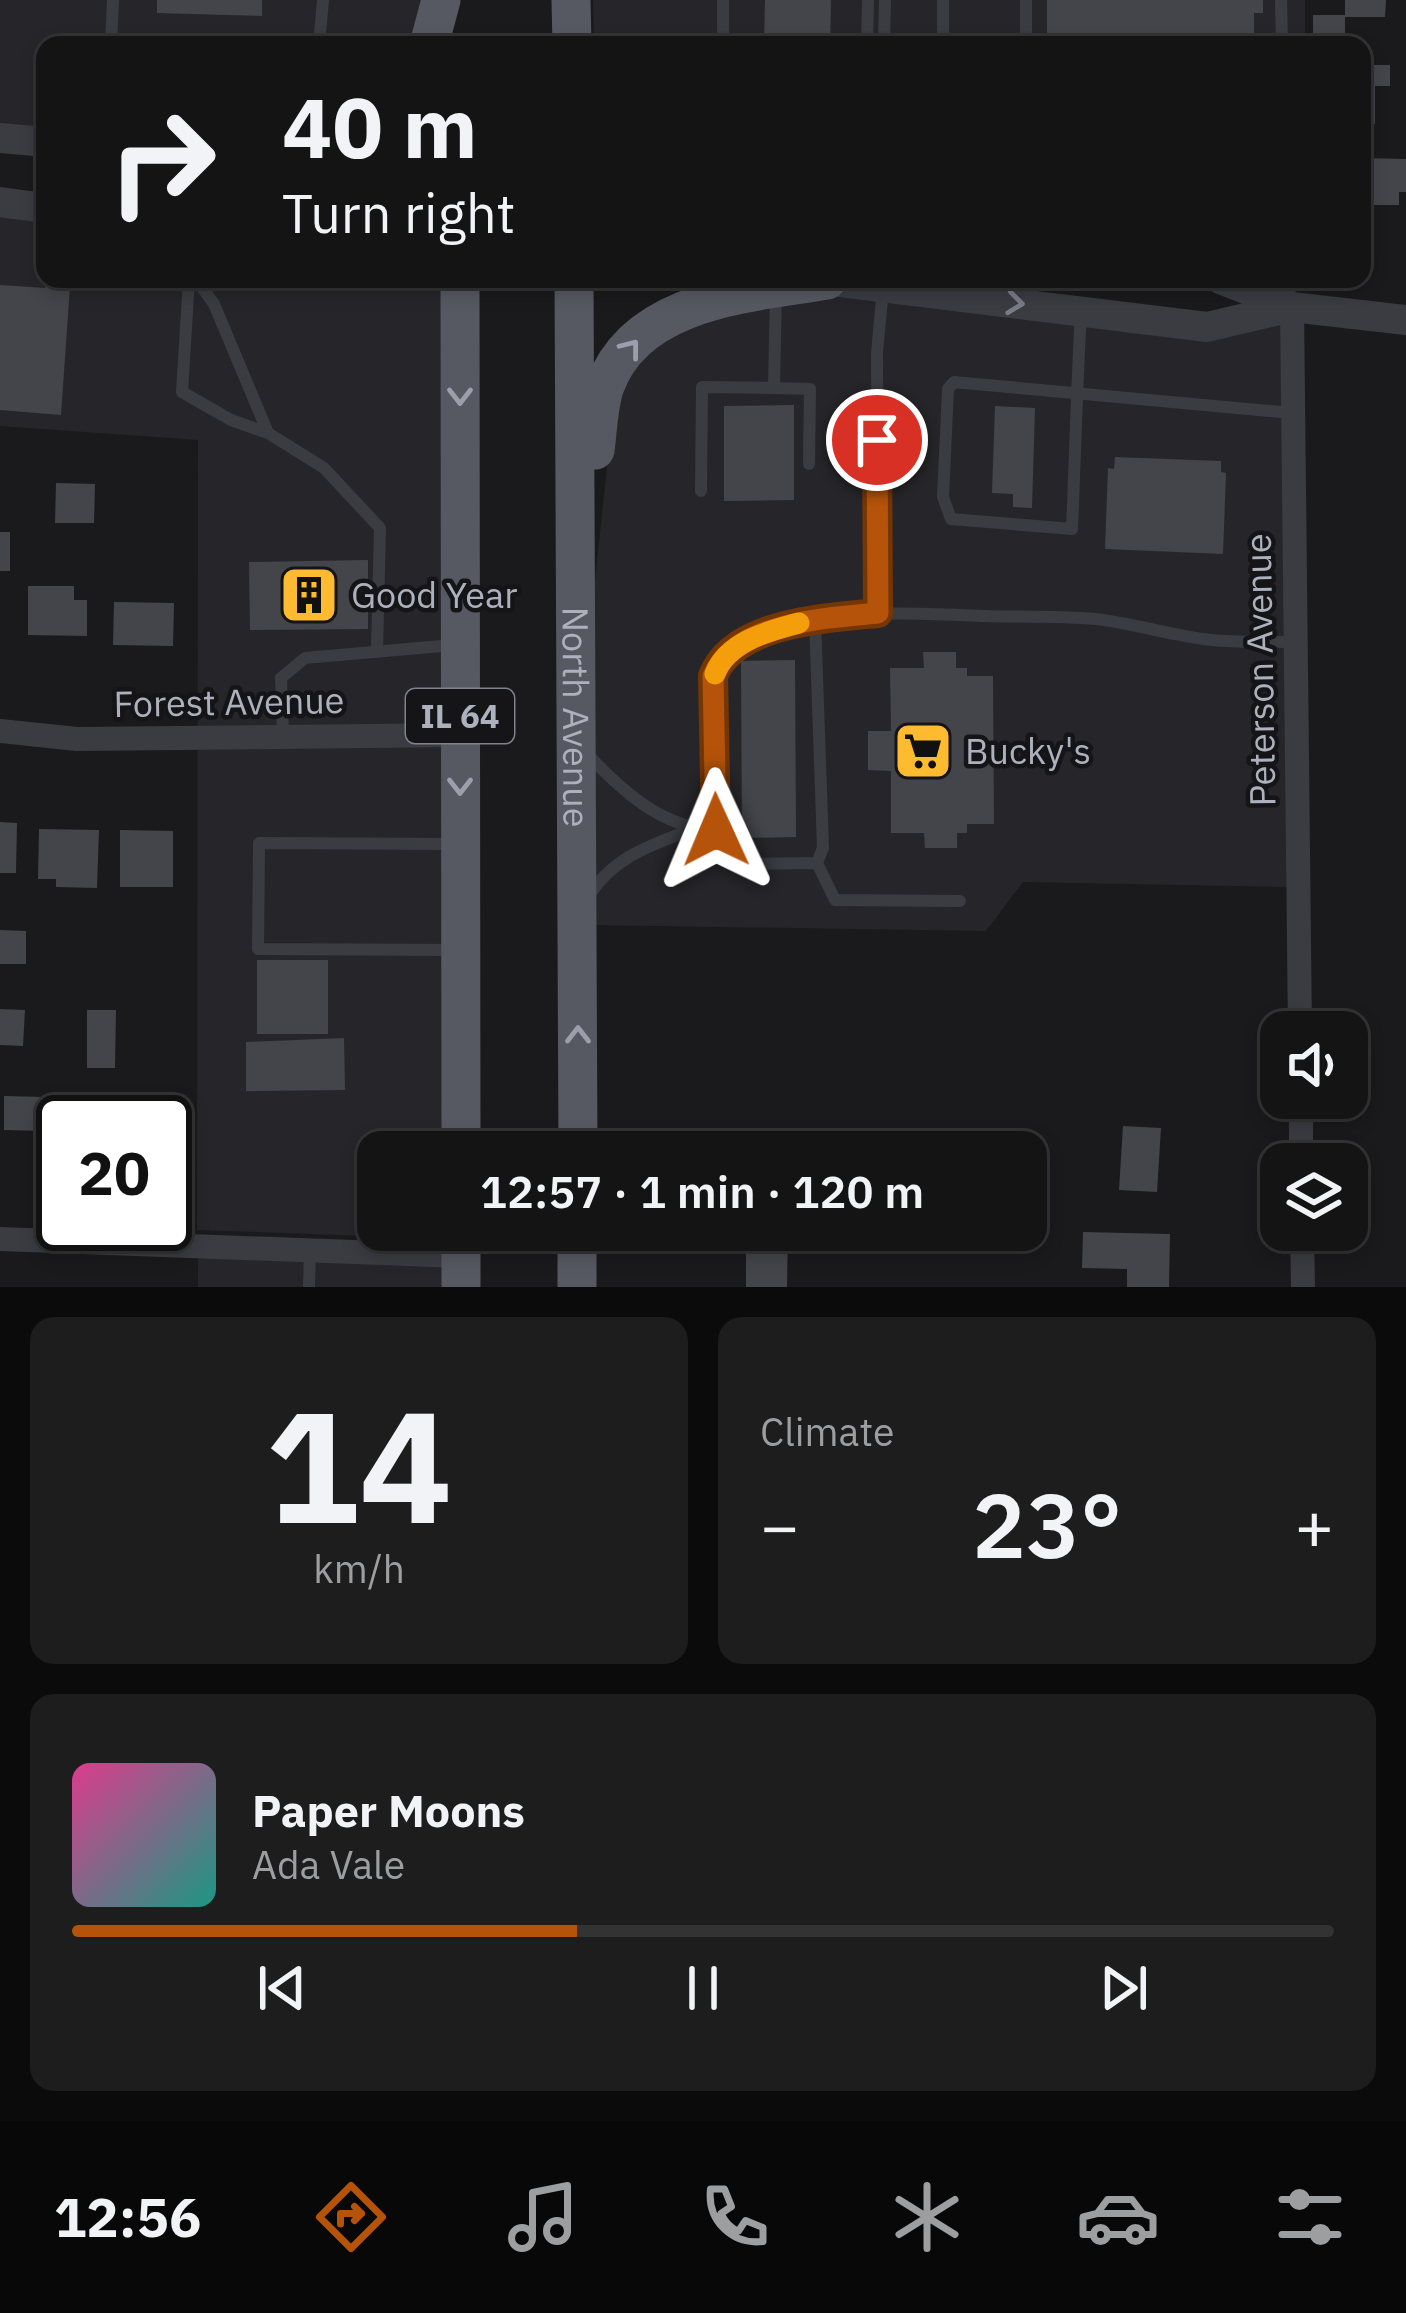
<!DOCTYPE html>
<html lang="en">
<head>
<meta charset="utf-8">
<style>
  body { margin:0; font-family:"IBM Plex Sans",sans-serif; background:#1d1d1e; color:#f1f3f6; height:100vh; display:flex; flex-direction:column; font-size:45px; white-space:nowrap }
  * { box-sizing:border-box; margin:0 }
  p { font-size:39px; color:#9d9ea0 }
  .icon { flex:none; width:66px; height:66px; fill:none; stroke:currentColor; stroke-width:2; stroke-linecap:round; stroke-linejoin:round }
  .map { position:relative; height:1287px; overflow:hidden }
  .drawer { display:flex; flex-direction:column; gap:30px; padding:30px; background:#0b0b0c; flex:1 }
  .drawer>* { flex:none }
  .top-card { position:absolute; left:36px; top:36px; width:1335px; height:252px; border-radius:24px; box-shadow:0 6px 18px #0003,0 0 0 3px #333334; background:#141415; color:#f1f3f6; overflow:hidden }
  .buttons { position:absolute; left:1260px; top:1011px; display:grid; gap:24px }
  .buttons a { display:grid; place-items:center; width:108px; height:108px; border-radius:24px; background:#141415; box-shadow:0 6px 18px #0003,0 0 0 3px #333334; font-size:60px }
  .speed { position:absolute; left:36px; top:1095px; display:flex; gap:24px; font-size:60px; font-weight:700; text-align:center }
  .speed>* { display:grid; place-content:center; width:156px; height:156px; border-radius:50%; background:#141415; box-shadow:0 6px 18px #0003,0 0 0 3px #333334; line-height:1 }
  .speed .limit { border:6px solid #111; border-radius:18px; background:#fff; color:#111 }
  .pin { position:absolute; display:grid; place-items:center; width:102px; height:102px; color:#fff; margin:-51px; border:6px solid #fff; border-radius:50%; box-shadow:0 3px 12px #0007 }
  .me { position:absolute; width:132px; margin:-66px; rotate:359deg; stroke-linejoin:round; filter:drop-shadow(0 0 9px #0008) }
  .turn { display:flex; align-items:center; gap:42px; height:252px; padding:0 48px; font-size:54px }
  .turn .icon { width:156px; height:156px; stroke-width:2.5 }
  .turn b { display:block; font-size:84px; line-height:102px }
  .big { font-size:90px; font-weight:600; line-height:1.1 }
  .drawer .tile { flex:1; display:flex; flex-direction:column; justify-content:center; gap:18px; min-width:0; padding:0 42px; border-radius:24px; background:#1d1d1e }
  .drawer .dial { align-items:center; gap:0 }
  .dial b { font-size:156px; line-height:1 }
  .song { display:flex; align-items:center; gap:36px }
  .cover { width:144px; height:144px; border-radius:18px; background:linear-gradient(135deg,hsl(330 70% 55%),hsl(170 70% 35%)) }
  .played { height:12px; border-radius:6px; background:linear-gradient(90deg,#b45309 40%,#333334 40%) }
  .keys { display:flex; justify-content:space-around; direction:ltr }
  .heat { display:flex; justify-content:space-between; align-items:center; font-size:66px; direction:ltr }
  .drawer .tiles { flex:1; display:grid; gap:30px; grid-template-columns:1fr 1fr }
  .tile:last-child { grid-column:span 2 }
  .trip { position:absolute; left:357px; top:1131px; width:690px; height:120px; border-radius:24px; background:#141415; box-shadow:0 6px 18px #0003,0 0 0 3px #333334; font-weight:600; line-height:120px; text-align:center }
  .menu { display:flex; height:192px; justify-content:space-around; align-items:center; background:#080808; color:#9d9ea0 }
  .menu .icon { width:84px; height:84px }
  .menu .current { color:#b45309 }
  .menu b { font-size:54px; color:#f1f3f6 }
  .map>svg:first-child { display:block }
  .built { fill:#26262a }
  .building { fill:#44454a }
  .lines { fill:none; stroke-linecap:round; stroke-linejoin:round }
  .service { stroke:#3a3c42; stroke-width:12 }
  .minor { stroke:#3a3c42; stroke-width:24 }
  .tertiary { stroke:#3a3c42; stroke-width:30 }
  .primary { stroke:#565961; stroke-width:39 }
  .oneway { stroke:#797c86 }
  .oneway2 { stroke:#9b9fab }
  .route-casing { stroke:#753606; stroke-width:30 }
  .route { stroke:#b45309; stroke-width:21 }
  .slow { stroke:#f59e0b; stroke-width:21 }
  .labels { text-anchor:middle; stroke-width:9; stroke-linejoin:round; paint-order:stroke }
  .shield { fill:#151518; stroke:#7f828c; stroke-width:3 }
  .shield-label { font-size:33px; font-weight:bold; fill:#acb1bd }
  .poi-label { font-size:36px; fill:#acb1bd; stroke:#151518; text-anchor:start }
  .street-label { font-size:36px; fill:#acb1bd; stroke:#151518 }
</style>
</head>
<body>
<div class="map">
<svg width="1406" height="1287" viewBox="0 0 1406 1287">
  <rect width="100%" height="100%" fill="#1a1a1c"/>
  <path class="built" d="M0,0H440L441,45H45V131L0,127Z
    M593,0H1305V45H594Z
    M0,202L45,208V279H442L450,1152H378V1230H451V1239L197,1230L198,440L0,426Z
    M832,293L1285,319L1290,887L1023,882L986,931L588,925L586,664L615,393L644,346L707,315Z
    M198,1254L454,1263V1287H198Z"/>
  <path class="building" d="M157,0H262V16L157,13Z
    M765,0H831L830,45L764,44Z
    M1047,0H1263V13H1254V45H1047Z
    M1345,0H1386L1385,17H1345V41H1313V15H1345Z
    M1362,65H1390V86H1375V124L1362,123Z
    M1363,158L1406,159V192H1399V205H1362Z
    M45,284L70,286L61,415L0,410V285L45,288Z
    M794,405V500L724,501V406Z
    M995,406L1035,408L1032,508L1013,507V494L992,493Z
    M1115,457L1221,461V472L1226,473L1223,554L1105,549L1108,468L1114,469Z
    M56,483L95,484L94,523H55Z
    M0,532H10V571H0Z
    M368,560V629L250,630L249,562Z
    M28,586H74V600H87V636L28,635Z
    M114,602L174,603L173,646L113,645Z
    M923,652H956V668H967V676H993L994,824H967V833H957V848H925L924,833H891V771L868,770V731H891L890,668H924Z
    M795,660L796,837L742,838L741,661Z
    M0,822L17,823L16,873H0Z
    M39,829L99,830L97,888L56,887V879H38Z
    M120,830L173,831V887H120Z
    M0,930L26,931V964H0Z
    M257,960H328V1034H257Z
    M0,1009L25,1010L23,1046L0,1045Z
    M87,1010H116L115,1068H87Z
    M344,1038L345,1090L246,1091V1042Z
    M134,1092L173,1095L170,1146L165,1145V1122H132Z
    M68,1095L108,1096V1122H68Z
    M4,1096L46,1097V1131L4,1130Z
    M1123,1126L1161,1128L1157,1192L1119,1190Z
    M756,1230H788L787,1287H746V1254H756Z
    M1083,1232L1170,1234L1169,1287H1127V1269L1082,1268Z"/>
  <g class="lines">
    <path class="service" d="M723,0V45
      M1026,0V45
      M1281,0L1282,45
      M111,45L113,0
      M319,45L323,0
      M867,45L868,0
      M884,45L885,0
      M943,45V0
      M189,279L182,392L231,420L268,433
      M196,279L214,304L268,433L324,468L380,528L377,652
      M1287,279L1292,306
      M1081,311C1077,384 1075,456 1072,529L951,519L943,497L948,389L954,382L1292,413
      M774,388L810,389L809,464
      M701,491L702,387L774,388L776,292
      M878,613L877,353L883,288
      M283,736L281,678L305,658L453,645
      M585,752C622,790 660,828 716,830L713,676C743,599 918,614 985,616C1021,617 1059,616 1095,619C1134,623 1172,636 1212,640C1239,643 1267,641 1295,642
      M716,830L719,847L730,864L817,863L823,848L815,619
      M453,844L259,843L258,949L453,950
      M817,863L835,900L960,901
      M590,894C614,857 651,845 691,830
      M309,1287L310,1250"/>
    <path class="minor" d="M1292,307L1300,1032
      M0,731L77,739L460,735
      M1301,1098V1164
      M1302,1230L1303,1287
      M0,1239L461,1256"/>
    <path class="tertiary" d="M0,138L45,142
      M0,202L45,208
      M816,279L1207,327L1292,307
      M1220,279L1292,307L1406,320"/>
    <g class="primary">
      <path d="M571,0L572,45"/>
      <path d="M429,45L441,0"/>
      <path d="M460,279L461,1152"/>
      <path id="s1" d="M574,279L578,1152"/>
      <path d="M595,450C598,430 598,405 605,386C636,299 750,293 827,280"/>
      <path d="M461,1230V1287"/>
      <path d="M577,1287V1230"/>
    </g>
  </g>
  <defs><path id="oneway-chevron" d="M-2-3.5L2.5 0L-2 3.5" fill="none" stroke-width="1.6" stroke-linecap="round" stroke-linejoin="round" transform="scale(3)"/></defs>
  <use class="oneway" href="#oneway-chevron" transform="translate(1015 303) rotate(7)"/>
  <g class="oneway2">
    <use href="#oneway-chevron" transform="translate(631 348) rotate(-52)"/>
    <use href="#oneway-chevron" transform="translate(460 396) rotate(90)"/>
    <use href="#oneway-chevron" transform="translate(460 786) rotate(90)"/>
    <use href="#oneway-chevron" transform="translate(578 1035) rotate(-90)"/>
  </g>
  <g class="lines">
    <g class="route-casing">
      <path id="route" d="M716,830L713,676C734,622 827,618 878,613L877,440"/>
    </g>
    <use href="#route" class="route"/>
    <path class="slow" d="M715,674C727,642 768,631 799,623"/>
  </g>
  <defs>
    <g id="building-square" transform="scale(3)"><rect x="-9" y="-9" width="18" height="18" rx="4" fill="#ffbb2f" stroke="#151518"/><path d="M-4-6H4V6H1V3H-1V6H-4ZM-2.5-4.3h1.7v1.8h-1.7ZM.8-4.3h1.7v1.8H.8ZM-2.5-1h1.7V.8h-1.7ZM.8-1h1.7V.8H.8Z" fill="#111"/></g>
    <g id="supermarket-square" transform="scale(3)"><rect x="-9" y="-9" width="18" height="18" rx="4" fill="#ffbb2f" stroke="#151518"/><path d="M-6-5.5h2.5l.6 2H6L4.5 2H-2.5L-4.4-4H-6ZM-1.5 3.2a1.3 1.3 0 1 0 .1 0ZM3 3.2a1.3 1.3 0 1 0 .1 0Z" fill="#111"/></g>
  </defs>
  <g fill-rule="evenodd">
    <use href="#building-square" x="309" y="595"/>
    <use href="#supermarket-square" x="923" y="751"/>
  </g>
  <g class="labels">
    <rect class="shield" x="406" y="689" width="108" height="54" rx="9"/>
    <g class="shield-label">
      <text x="460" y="728">IL 64</text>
    </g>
    <g class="poi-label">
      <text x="351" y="608">Good Year</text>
      <text x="965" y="764">Bucky's</text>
    </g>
    <g class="street-label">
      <text transform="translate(1260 670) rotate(-91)" y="13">Peterson Avenue</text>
      <text transform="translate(229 702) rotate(-1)" y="13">Forest Avenue</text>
      <text dy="13" stroke="none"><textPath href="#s1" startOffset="438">North Avenue</textPath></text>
    </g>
  </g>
</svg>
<div class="buttons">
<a><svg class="icon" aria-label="sound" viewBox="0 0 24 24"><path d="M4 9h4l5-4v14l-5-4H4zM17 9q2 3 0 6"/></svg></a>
<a><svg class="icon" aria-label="layers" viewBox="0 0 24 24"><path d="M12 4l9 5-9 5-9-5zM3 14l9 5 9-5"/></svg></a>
</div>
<div class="speed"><div class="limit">20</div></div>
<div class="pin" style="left:877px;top:440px;background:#d93025"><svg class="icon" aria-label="arrive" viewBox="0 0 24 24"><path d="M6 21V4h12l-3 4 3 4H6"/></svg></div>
<svg class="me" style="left:716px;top:830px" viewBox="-20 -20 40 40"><path d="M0-17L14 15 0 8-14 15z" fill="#b45309" stroke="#fff" stroke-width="4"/></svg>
<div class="trip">12:57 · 1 min · 120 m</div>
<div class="top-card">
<div class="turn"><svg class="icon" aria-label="right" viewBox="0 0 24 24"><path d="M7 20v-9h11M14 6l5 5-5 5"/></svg><div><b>40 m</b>Turn right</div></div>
</div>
</div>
<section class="drawer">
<div class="tiles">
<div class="tile dial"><b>14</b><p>km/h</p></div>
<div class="tile"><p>Climate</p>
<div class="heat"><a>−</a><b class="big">23°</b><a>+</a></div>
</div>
<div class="tile">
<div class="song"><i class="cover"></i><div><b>Paper Moons</b><p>Ada Vale</p></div></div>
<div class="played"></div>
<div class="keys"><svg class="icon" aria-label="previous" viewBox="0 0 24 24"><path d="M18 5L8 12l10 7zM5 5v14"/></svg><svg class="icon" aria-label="pause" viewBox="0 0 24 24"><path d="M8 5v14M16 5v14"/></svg><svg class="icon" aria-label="next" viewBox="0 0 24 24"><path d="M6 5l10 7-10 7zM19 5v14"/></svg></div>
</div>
</div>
</section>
<nav class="menu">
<b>12:56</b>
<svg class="icon current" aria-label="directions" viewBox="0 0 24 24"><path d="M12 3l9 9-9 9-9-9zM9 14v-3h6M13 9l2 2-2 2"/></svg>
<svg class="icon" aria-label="music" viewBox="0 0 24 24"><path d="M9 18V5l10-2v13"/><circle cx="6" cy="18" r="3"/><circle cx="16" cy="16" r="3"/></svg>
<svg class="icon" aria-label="phone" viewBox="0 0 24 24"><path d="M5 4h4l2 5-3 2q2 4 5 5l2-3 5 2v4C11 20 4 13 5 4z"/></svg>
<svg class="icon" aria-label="climate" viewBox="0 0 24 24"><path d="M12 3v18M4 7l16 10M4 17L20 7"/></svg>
<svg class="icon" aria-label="car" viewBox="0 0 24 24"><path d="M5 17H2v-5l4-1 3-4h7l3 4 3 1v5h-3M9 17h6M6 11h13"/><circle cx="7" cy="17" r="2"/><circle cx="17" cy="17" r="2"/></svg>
<svg class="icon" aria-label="filters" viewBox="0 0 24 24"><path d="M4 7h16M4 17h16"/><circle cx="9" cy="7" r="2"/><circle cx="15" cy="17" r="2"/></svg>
</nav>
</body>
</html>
